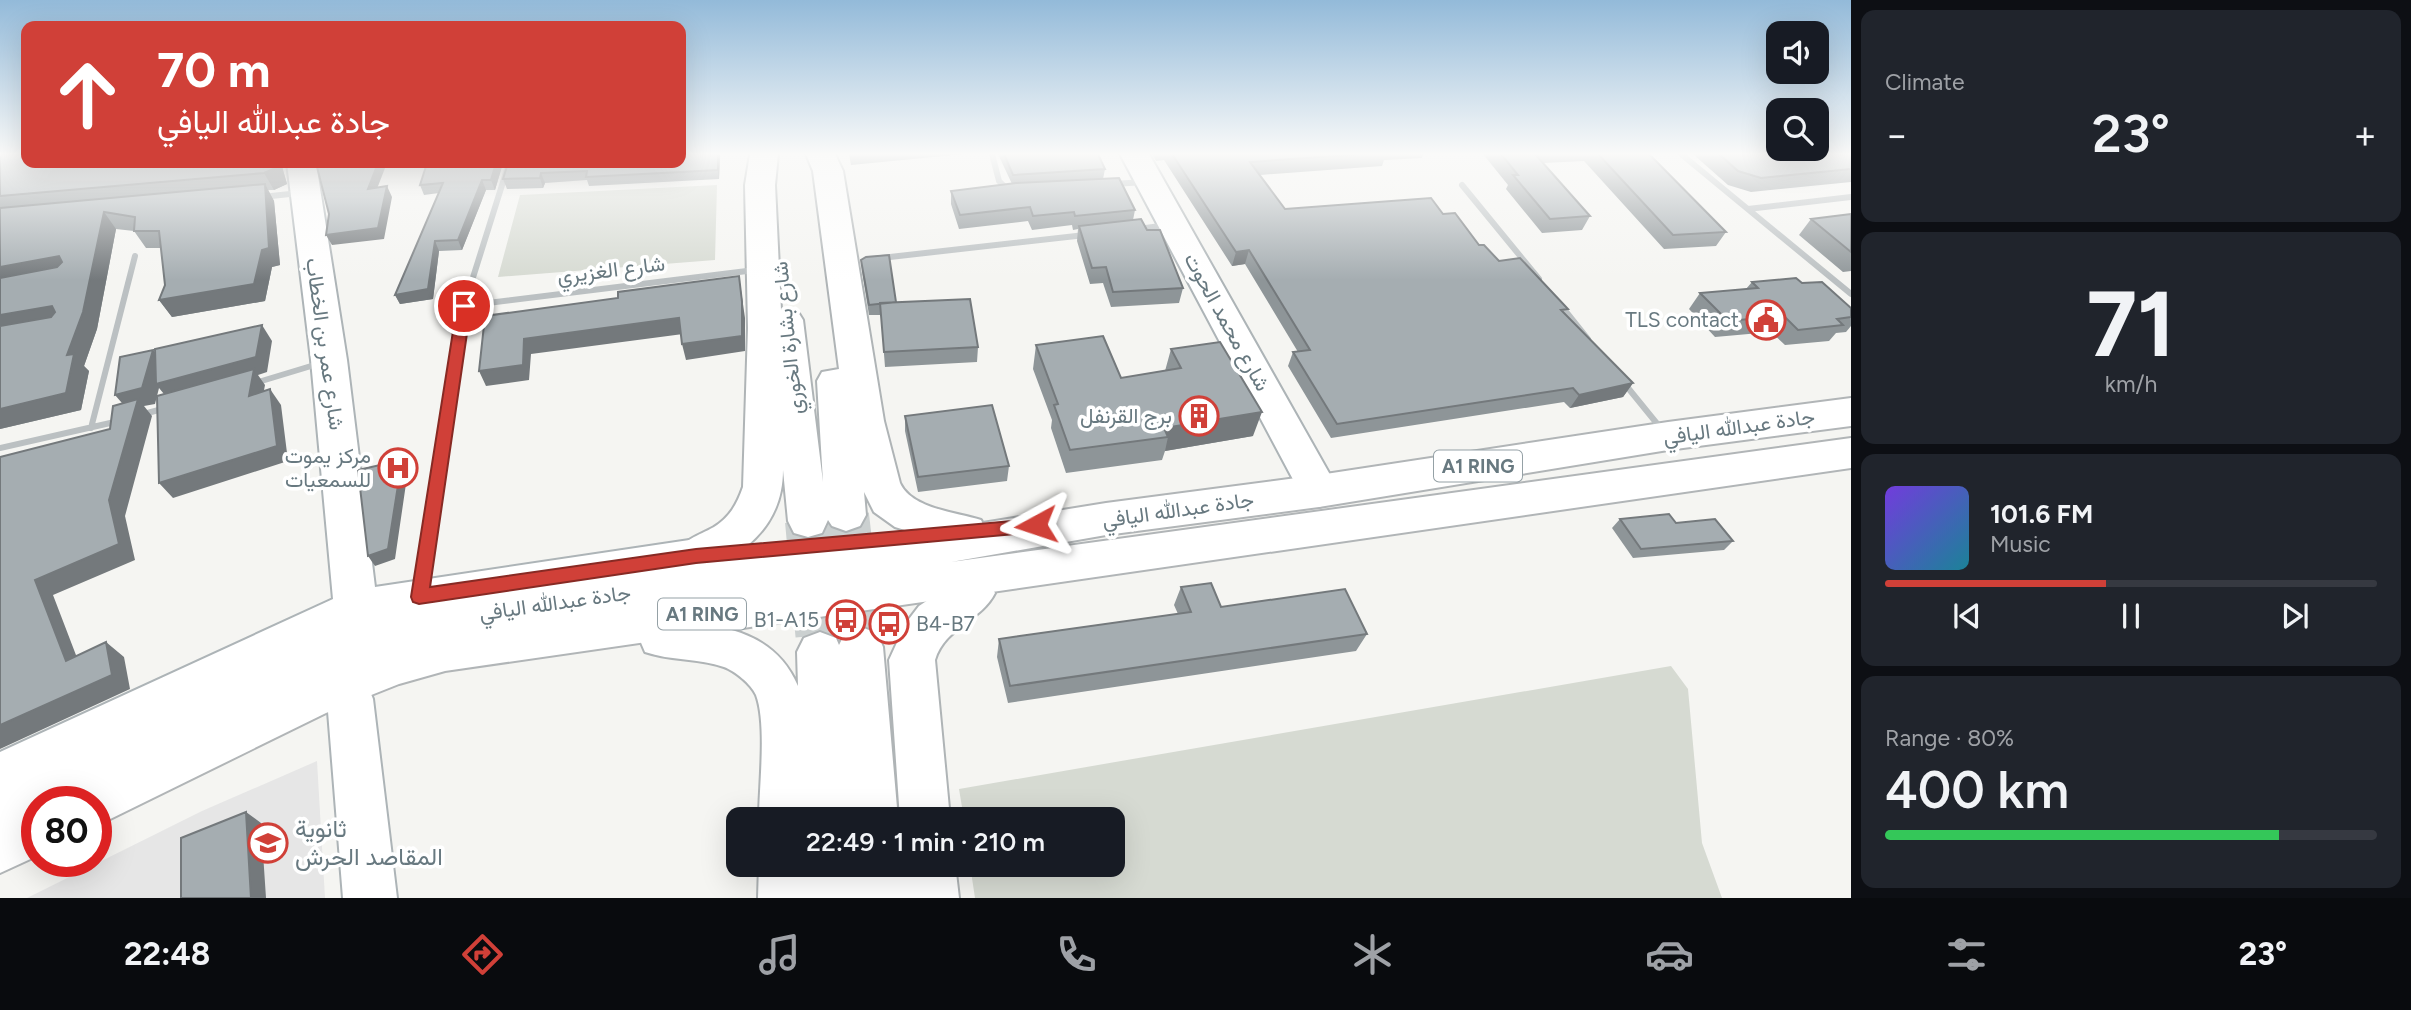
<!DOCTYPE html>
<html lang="en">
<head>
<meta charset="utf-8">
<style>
  body { margin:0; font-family:Figtree,Vazirmatn,sans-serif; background:#20242c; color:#f1f3f6; height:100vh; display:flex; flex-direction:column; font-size:26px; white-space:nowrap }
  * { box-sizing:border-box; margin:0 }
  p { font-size:23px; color:#9ea1a6 }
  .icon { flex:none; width:38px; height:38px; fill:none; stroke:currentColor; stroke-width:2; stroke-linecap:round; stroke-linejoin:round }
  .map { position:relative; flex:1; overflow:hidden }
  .details { display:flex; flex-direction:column; gap:10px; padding:10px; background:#0d0f14; width:560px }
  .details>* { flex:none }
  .hud { position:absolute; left:21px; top:21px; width:665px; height:147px; border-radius:14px; box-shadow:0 7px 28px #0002; background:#d04038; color:#fff; overflow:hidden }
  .buttons { position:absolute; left:1766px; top:21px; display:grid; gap:14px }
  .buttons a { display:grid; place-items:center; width:63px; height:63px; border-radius:14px; background:#171b24; box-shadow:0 7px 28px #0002; font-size:35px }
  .speed { position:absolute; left:21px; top:786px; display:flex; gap:14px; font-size:35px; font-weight:700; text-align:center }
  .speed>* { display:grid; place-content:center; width:91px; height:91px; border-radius:50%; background:#171b24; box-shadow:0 7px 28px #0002; line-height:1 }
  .speed .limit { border:10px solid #d22; background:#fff; color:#111 }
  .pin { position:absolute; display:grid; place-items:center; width:60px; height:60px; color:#fff; margin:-30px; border:4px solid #fff; border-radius:50%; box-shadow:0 2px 7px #0007 }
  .me { position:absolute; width:77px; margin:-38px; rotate:265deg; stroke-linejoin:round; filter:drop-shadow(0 0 5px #0008) }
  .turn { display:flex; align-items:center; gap:24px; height:147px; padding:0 21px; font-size:32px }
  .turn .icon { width:91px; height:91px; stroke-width:2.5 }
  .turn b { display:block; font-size:49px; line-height:60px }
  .big { font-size:52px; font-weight:600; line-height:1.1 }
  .details .widget { flex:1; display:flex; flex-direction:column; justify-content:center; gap:10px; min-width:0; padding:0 24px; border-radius:14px; background:#20242c }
  .details .dial { align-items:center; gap:0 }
  .dial b { font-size:91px; line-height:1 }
  .song { display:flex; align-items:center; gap:21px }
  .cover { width:84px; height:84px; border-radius:10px; background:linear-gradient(135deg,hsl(260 70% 55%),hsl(190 70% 35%)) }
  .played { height:7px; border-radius:4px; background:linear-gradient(90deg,#d04038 45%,#363941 45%) }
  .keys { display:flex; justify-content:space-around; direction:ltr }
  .heat { display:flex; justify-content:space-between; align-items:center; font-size:38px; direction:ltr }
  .charge { height:10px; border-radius:5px; background:linear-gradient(90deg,#34c759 80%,#363941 0) }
  .trip { position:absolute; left:726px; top:807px; width:399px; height:70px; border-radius:14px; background:#171b24; box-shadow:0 7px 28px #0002; font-weight:600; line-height:70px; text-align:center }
  .menu { display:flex; height:112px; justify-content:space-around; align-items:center; background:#090b0e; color:#9ea1a6 }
  .menu .icon { width:49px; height:49px }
  .menu .active { color:#d04038 }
  .menu b { font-size:32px; color:#f1f3f6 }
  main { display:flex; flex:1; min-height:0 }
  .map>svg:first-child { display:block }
  .built { fill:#e6e6e6 }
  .green { fill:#d6dad2 }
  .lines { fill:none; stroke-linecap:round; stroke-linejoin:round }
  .primary-tunnel { stroke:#cbd0d0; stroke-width:46; stroke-dasharray:46 23; stroke-linecap:butt }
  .secondary-casing { stroke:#adb4b7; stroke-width:4 }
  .primary-casing { stroke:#afb4b6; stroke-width:4 }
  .highway-casing { stroke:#b1b5b7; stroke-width:4 }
  .street-far1 { stroke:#bbc0c2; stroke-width:6 }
  .street { stroke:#bbc0c2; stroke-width:8 }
  .secondary { fill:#fff; fill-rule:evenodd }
  .primary { fill:#fff; fill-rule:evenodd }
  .highway { fill:#fff; fill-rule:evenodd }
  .wall { fill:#8e9598 }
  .shaded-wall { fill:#74797c }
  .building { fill:#a5adb1; stroke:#74797c; stroke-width:2 }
  .route { fill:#d04038; stroke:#872a24; stroke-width:2 }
  .labels { text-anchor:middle; stroke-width:7; stroke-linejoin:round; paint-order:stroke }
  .shield { fill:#fff; stroke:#95a1a6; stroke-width:2 }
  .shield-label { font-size:19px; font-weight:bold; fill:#687980 }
  .street-label { font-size:21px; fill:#687980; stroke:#fff }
  .poi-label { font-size:21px; fill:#687980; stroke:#fff; text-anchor:end }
  .near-poi-label { font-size:24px; fill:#687980; stroke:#fff; text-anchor:start }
</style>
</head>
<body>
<main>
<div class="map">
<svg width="1851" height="898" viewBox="0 0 1851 898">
  <rect width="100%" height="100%" fill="#f5f5f2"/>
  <path class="built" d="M317,761L325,898H27L202,811Z"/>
  <path class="green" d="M717,185L715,260L498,277L520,195Z
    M1671,666L1688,689L1702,843L1722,898H975L970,865L1113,864V819H964L959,789Z"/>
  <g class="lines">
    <path class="primary-tunnel" d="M846,515L861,647
      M808,521L820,652"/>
    <g class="secondary-casing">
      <path id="secondary" d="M1120,154H1149L1333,480L1339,491L1333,502L1319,507L1305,502Z
        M287,163H316L347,360L375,587L696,539L711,544L717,556L711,568L696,573L363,626L0,801V752L333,599L311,360Z
        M350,678L367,684L373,699L397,898H343L327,699L333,684Z"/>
    </g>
    <g class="primary-casing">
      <path id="primary" d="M750,154H778L775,185L781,310L798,312L803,320L823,482L817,381L822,372L839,369L813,171L806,154H835L843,171L884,421L900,483C912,509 956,512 981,520L987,532L981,544L966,549L895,527L874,512L864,492L866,515L860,526L846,531L832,526L828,520L822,533L808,537L794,533L788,521L783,470C783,510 762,540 727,559C709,569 702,575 681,568L675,556C683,539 698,536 714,527C730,517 737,504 743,487L748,328L745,185Z
        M973,575L988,580L995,593C981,621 945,627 935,660L950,819H900L889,660L906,623L919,606L958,580Z
        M661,618C717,626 772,627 798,686L797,652L804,638L820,632L836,638L839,645L845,633L861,627L877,633L883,647L898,819H759C759,787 767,724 756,695C751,684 735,671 724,667C699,658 671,661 645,652L639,638L645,624Z
        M759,864H955L959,898H758Z"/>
    </g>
    <g class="highway-casing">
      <path id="highway" d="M1851,398V426L1668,450L1319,507L1106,535L951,562L1851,438V468L445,671L399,684L326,713L96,826V802H37V856L0,873V783L284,655L359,624L404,611L483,594L877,540L1106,503L1319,475L1668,422Z"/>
    </g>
    <path class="street-far1" d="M992,154L999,181L1008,190
      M1681,154L1851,294
      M1114,184L1144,182
      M1462,185L1539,279
      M262,197L299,193
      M1748,209L1851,197
      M1138,229L1168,225
      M881,258L1085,235
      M1560,304L1588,339
      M464,306L755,270
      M255,383L321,363
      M1624,383L1663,431
      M140,415L166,408
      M91,428L135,256
      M0,448L119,421
      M439,471L464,306L509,163"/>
    <path class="street" d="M421,589L439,469"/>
    <use href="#secondary" class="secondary"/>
    <use href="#primary" class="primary"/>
    <use href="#highway" class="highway"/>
  </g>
  <path class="wall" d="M0,154L281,163L287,184L274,190H268L274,201L280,265L272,267L265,301L172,317L159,300L165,285L161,248H146L134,231L116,229L97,329L84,366L89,371L81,410L0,429Z
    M720,154L719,179L589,186L587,180L545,183L543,188L507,189L503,179L508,163Z
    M849,154H965L851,165Z
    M998,154H1098L1105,169L1103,179L1135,210L1133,220L1147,230L1183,288L1179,303L1111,307L1103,283L1090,284L1077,241L1078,229L1073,230L1072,225L1032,230L1028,221L959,229L951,204V191L1012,184Z
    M1152,154H1423L1422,158L1384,160L1382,166L1260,175L1285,209L1443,214L1479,245L1565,314L1633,383L1623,397L1570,408L1564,402L1331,438L1288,366L1293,352H1298L1245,264L1232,266L1164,160L1156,161Z
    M1483,154H1649L1726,232L1716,246L1664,249L1584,161L1543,163L1590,216L1582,230L1542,233L1506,189L1508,185Z
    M1693,154H1851V182L1751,192L1728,185Z
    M427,163H503L495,190H486L462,250L439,251L433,299L400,304L395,295L439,193L424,195L420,185Z
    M1851,214V271L1843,272L1799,235L1811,219Z
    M861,260L896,302L978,347L977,362L885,367L881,315H869L862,271Z
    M1752,282L1802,283L1851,308V326L1846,332L1836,333L1829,341L1785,345L1771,332L1715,337L1689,309L1700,293L1746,289Z
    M1036,345L1121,378L1165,371L1171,349L1253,436L1165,451L1162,460L1066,473L1051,428L1052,420L1033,369Z
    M905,416L1009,466L1007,481L918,492L905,431Z
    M1620,519L1676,523L1733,541L1724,550L1633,558L1612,528Z
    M1181,587L1221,607L1367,634L1356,651L1008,703L997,657L999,639L1178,614L1174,605Z"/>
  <path class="shaded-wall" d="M718,154H720L719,179L718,170Z
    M276,163H281L287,184L274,190L264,173Z
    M378,163H387L373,199L368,189Z
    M496,163H503L495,190L491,180Z
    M541,173L545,183L543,188L540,178Z
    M482,180L486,190L462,250L458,240Z
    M265,184L274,201L280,265L272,267L265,301L172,317L159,300Z
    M387,186L392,197L384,239L332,245L326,235Z
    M104,212L116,229L97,329L84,366L89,371L81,410L0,429V409L67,355Z
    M435,241L439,251L433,299L400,304L395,295Z
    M1249,250L1245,264L1232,266L1236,252Z
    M59,256L72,273L0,286V267Z
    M739,276L745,318V351L686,360L682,344Z
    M52,306L66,323L0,334V315Z
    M679,318L683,334L531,354L529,380L486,386L479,371L524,339Z
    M262,325L272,341L267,372L258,375L265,385L260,411L169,400L159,388L155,404L144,406L152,416L125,516L135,560L53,595L84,676L66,661L35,580L109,500L128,410L115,395L153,350L166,365Z
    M1633,383L1623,397L1570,408L1579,395Z
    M270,389L281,405L288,461L173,498L159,483Z
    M1262,412L1253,436L1165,451L1168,437L1164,428Z
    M402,460L408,470L395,559L375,566L368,556Z
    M106,642L124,657L130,689L0,749V725Z
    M246,812L261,823L266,898H251Z"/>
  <path class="building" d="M0,154H26V163H276L278,167L264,173L0,196Z
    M681,154H718V170L586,177L587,171L541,173L540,178L503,179L508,163H681Z
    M1004,154H1098L1105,169L1013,175Z
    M1172,154H1363L1250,162L1285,209L1431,198L1443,214L1455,213L1479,245H1484L1499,261L1520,258L1568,309L1561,310L1633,383L1579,395L1573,388L1337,424L1293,352L1310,350L1249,250L1236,252Z
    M1501,154H1535L1590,216L1550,219L1513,175H1518Z
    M1598,154H1649L1726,232L1673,235Z
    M1719,154H1851V169L1761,178L1738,171Z
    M316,163H378L368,189L387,186L378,228L326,235L329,214Z
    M427,163H496L491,180H482L458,240L435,241L428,289L395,295L443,183L420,185Z
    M1119,178L1135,210L1075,216L1074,212L1033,216L1030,207L960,215L951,191L1016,183Z
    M265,184L269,248L262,250L254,284L159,300L165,285L159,231H134L135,217L104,212L83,312L67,355L74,354L66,393L0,409V326L51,317L55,312L52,306L0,315V278L57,267L62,262L59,256L0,267V208Z
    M1851,214V252L1811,219Z
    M1141,219L1147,230H1160L1183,288L1113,292L1106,267L1092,268L1079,226Z
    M889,255L896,302L869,305L861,260L866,257Z
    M739,276L742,302V336L682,344L679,318L524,339L523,365L479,371L485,316L618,298V292Z
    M1796,278L1802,283L1822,282L1851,308V317L1837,319L1843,325L1798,330L1784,316L1728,321L1700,293L1758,288L1752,282Z
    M970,299L978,347L884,352L880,303Z
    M262,325L256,357L156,384L155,349Z
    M1103,336L1121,378L1181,368L1171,349L1220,342L1262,412L1164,428L1168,437L1070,450L1054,405L1058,404L1036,345Z
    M153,350L142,388L115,395L120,357Z
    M254,369L249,396L270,389L277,446L159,483L157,396Z
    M138,399L109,500L119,544L35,580L66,661L106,642L112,675L0,725V457L110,429L113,406Z
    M992,405L1009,466L918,477L905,416Z
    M402,460L388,549L368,556L358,470Z
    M1669,514L1676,523L1715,519L1733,541L1641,549L1620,519Z
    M1211,583L1221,607L1345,589L1367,634L1010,686L999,639L1191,612L1181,587Z
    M246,812L251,898H181V838Z"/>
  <linearGradient id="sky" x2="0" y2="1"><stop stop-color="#93bad9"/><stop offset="0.55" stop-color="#fafaf9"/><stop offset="1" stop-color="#fafaf9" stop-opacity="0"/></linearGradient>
  <rect width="1851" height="280" fill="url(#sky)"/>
  <path class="route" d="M464,301L471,306L430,587L696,549L1036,519L1042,521L1044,525L1042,530L1036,532L696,563L419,604L413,602L411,597L457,306Z"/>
  <defs>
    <g id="civic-ring" transform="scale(2.0125)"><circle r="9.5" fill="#fff" stroke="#d04038" stroke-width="1.5"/><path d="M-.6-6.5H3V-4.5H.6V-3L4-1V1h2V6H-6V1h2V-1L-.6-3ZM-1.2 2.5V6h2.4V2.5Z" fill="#d04038"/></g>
    <g id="building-ring" transform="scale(2.0125)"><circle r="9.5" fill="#fff" stroke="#d04038" stroke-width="1.5"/><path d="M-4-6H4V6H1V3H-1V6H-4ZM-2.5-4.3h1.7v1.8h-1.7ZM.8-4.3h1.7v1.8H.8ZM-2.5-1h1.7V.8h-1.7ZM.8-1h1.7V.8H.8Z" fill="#d04038"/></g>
    <g id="hospital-ring" transform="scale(2.0125)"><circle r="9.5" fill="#fff" stroke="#d04038" stroke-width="1.5"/><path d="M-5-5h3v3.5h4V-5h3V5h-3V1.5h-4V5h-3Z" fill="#d04038"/></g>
    <g id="bus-ring" transform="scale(2.0125)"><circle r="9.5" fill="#fff" stroke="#d04038" stroke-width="1.5"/><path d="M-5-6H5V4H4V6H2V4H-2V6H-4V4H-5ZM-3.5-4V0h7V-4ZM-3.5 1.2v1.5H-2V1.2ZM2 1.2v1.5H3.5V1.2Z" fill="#d04038"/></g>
    <g id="school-ring" transform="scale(2.0125)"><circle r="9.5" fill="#fff" stroke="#d04038" stroke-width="1.5"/><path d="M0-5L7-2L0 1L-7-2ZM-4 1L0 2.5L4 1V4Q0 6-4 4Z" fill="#d04038"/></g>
  </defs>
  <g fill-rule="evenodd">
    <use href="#civic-ring" x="1766" y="320"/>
    <use href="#building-ring" x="1199" y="416"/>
    <use href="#hospital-ring" x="398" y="468"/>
    <use href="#bus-ring" x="846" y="620"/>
    <use href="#bus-ring" x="889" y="624"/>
    <use href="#school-ring" x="268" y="843"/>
  </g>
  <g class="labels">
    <g class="shield">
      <rect x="1434" y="450.5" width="88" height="31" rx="5"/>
      <rect x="658" y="598.5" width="88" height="31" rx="5"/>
    </g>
    <g class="shield-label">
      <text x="1478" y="473">A1 RING</text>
      <text x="702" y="621">A1 RING</text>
    </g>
    <g class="street-label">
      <text transform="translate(611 270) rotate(-7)" y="7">شارع الغزيري</text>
      <text transform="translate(1227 322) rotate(61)" y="7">شارع محمد الحوت</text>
      <text transform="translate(788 338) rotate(-96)" y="7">شارع بشارة الخوري</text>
      <text transform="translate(325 344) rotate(82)" y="7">شارع عمر بن الخطاب</text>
      <text transform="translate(1739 427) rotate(-8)" y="7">جادة عبدالله اليافي</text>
      <text transform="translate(1178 510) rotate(-8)" y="7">جادة عبدالله اليافي</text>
      <text transform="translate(555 603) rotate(-8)" y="7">جادة عبدالله اليافي</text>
    </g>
    <g class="poi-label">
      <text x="1739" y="327">TLS contact</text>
      <text x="1172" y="423">برج القرنفل</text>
      <text x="371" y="463">مركز يموت<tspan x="371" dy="24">للسمعيات</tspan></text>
      <text x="819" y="627">B1-A15</text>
      <text x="916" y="631" text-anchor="start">B4-B7</text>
    </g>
    <g class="near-poi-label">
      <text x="295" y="837">ثانوية<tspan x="295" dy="28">المقاصد الحرش</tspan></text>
    </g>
  </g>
</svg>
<div class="buttons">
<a><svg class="icon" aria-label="sound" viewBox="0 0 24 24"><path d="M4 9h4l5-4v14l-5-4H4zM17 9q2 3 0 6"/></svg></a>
<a><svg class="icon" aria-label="search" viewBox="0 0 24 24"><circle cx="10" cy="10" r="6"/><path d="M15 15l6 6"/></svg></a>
</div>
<div class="speed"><div class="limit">80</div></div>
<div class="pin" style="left:464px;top:306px;background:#d93025"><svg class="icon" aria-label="arrive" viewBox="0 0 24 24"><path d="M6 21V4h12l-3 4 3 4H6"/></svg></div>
<svg class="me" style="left:1036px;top:525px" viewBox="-20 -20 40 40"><path d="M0-17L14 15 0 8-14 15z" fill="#d04038" stroke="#fff" stroke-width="4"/></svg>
<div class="trip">22:49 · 1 min · 210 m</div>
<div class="hud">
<div class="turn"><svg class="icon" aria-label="ahead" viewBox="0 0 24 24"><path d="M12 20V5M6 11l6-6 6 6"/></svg><div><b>70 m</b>جادة عبدالله اليافي</div></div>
</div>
</div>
<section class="details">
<div class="widget"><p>Climate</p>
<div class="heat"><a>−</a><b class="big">23°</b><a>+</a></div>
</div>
<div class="widget dial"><b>71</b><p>km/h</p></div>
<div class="widget">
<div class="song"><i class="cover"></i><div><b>101.6 FM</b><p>Music</p></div></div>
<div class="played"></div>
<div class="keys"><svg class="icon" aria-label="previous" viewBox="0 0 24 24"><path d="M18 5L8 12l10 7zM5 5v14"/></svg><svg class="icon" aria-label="pause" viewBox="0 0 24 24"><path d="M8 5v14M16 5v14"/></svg><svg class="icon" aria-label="next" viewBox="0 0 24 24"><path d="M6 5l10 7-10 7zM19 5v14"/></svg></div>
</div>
<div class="widget"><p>Range · 80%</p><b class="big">400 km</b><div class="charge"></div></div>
</section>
</main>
<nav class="menu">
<b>22:48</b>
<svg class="icon active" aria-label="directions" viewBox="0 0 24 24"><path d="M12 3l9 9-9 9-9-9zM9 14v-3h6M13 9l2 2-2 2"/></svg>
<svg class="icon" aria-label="music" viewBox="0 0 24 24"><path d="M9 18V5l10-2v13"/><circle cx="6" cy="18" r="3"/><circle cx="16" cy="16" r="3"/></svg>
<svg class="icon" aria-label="phone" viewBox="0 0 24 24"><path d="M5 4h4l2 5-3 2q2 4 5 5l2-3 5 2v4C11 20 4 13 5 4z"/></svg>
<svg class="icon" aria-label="climate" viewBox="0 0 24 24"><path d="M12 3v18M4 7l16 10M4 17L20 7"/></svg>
<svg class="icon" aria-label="car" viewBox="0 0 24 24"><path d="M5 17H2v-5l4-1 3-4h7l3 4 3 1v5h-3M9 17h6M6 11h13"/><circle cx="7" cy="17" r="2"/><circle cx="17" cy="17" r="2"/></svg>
<svg class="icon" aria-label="filters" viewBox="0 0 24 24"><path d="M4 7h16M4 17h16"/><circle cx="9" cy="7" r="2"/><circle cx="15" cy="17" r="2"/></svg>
<b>23°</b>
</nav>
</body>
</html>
